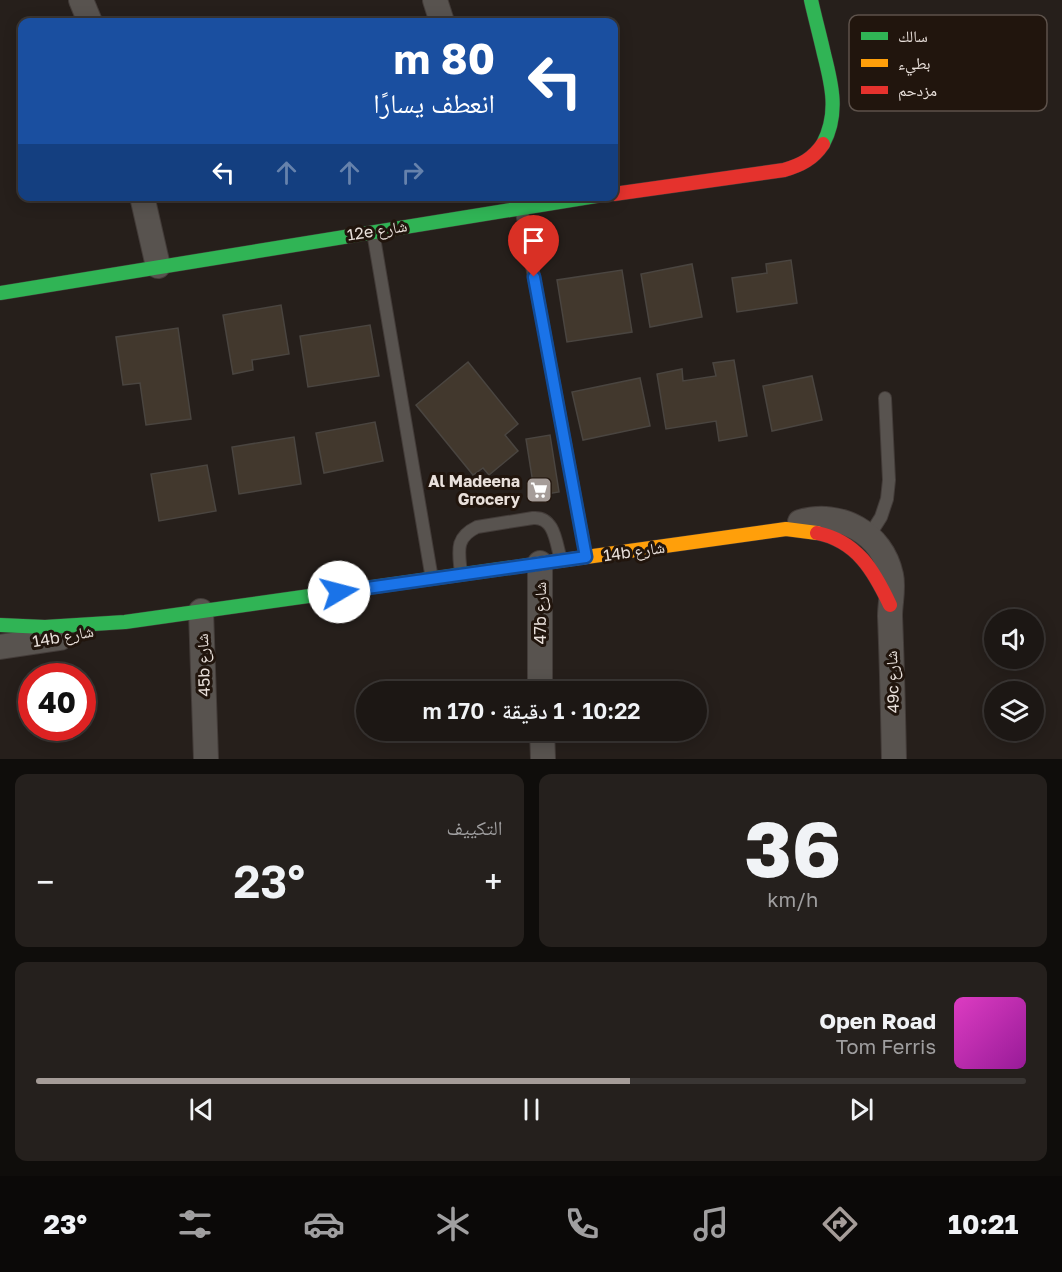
<!DOCTYPE html>
<html lang="ar">
<head>
<meta charset="utf-8">
<style>
  body { margin:0; font-family:"Golos Text","Noto Naskh Arabic",sans-serif; background:#25201d; color:#f1f3f6; direction:rtl; height:100vh; display:flex; flex-direction:column; font-size:22px; white-space:nowrap }
  * { box-sizing:border-box; margin:0 }
  p { font-size:20px; color:#a09fa0 }
  .icon { flex:none; width:33px; height:33px; fill:none; stroke:currentColor; stroke-width:2; stroke-linecap:round; stroke-linejoin:round }
  .map { position:relative; height:759px; overflow:hidden; direction:ltr }
  .panel { display:flex; flex-direction:column; gap:15px; padding:15px; background:#0f0d0b; flex:1 }
  .panel>* { flex:none }
  .banner { position:absolute; left:18px; top:18px; width:600px; height:183px; border-radius:12px; box-shadow:0 3px 15px #0003,0 0 0 2px #3a3634; direction:rtl; background:#1a4fa0; color:#fff; overflow:hidden }
  .controls { position:absolute; left:984px; top:609px; display:grid; gap:12px }
  .controls a { display:grid; place-items:center; width:60px; height:60px; border-radius:50%; background:#1c1714; box-shadow:0 3px 15px #0003,0 0 0 2px #3a3634; font-size:30px }
  .speed { position:absolute; left:18px; top:663px; display:flex; gap:12px; font-size:30px; font-weight:700; text-align:center }
  .speed>* { display:grid; place-content:center; width:78px; height:78px; border-radius:50%; background:#1c1714; box-shadow:0 3px 15px #0003,0 0 0 2px #3a3634; line-height:1 }
  .speed .limit { border:9px solid #d22; background:#fff; color:#111 }
  .pin { position:absolute; display:grid; place-items:center; width:51px; height:51px; color:#fff; margin:-62px -26px; border-radius:50% 50% 50% 0; rotate:-45deg; box-shadow:0 0 6px #0007 }
  .pin .icon { rotate:45deg }
  .me { position:absolute; width:66px; margin:-33px; rotate:82deg; stroke-linejoin:round; filter:drop-shadow(0 0 4px #0008) }
  .turn { display:flex; align-items:center; gap:21px; height:126px; padding:0 24px; font-size:27px }
  .turn .icon { width:78px; height:78px; stroke-width:2.5 }
  .turn b { display:block; font-size:42px; line-height:51px }
  .lanes { display:flex; align-items:center; height:57px; padding:0 24px; background:#0003; justify-content:center; gap:30px; direction:ltr }
  .lanes .off { opacity:.35 }
  .big { font-size:45px; font-weight:600; line-height:1.1 }
  .panel .card { flex:1; display:flex; flex-direction:column; justify-content:center; gap:9px; min-width:0; padding:0 21px; border-radius:12px; background:#25201d }
  .panel .dial { align-items:center; gap:0 }
  .dial b { font-size:78px; line-height:1 }
  .song { display:flex; align-items:center; gap:18px }
  .cover { width:72px; height:72px; border-radius:9px; background:linear-gradient(135deg,hsl(310 70% 55%),hsl(300 70% 35%)) }
  .played { height:6px; border-radius:3px; background:linear-gradient(90deg,#a59c98 60%,#3a3634 60%) }
  .keys { display:flex; justify-content:space-around; direction:ltr }
  .heat { display:flex; justify-content:space-between; align-items:center; font-size:33px; direction:ltr }
  .panel .tiles { flex:1; display:grid; gap:15px; grid-template-columns:1fr 1fr }
  .card:last-child { grid-column:span 2 }
  .trip { position:absolute; left:356px; top:681px; width:351px; height:60px; border-radius:30px; background:#1c1714; box-shadow:0 3px 15px #0003,0 0 0 2px #3a3634; font-weight:600; line-height:60px; text-align:center; direction:rtl }
  .dock { display:flex; height:96px; justify-content:space-around; align-items:center; background:#0b0908; color:#a09fa0 }
  .dock .icon { width:42px; height:42px }
  .dock .active { color:#a59c98 }
  .dock b { font-size:27px; color:#f1f3f6 }
  .map>svg:first-child { display:block }
  .building { fill:#42382d; stroke:#4a4540; stroke-width:1.5 }
  .lines { fill:none; stroke-linecap:round; stroke-linejoin:round }
  .lane-casing { stroke:#433c39; stroke-width:14 }
  .street-casing { stroke:#433c39; stroke-width:26 }
  .fast-casing { stroke:#433c39; stroke-width:15 }
  .slow-casing { stroke:#433c39; stroke-width:15 }
  .jam-casing { stroke:#433c39; stroke-width:15 }
  .lane { stroke:#58534f; stroke-width:12 }
  .street { stroke:#58534f; stroke-width:24 }
  .fast { stroke:#30b455; stroke-width:14 }
  .slow { stroke:#ff9f0a; stroke-width:14 }
  .jam { stroke:#e5322d; stroke-width:14 }
  .route-casing { stroke:#114b97; stroke-width:15 }
  .route { stroke:#1a73e8; stroke-width:10 }
  .labels { text-anchor:middle; stroke-width:6; stroke-linejoin:round; paint-order:stroke }
  .street-label { font-size:16px; fill:#e9e0db; stroke:#21150d }
  .poi-label { font-size:16px; font-weight:bold; fill:#e9e0db; stroke:#21150d; text-anchor:end }
  .key { fill:#21150d; stroke:#5d524b; stroke-width:1.5 }
  .key-label { font-size:16px; fill:#e9e0db }
</style>
</head>
<body>
<div class="map">
<svg width="1062" height="759" viewBox="0 0 1062 759">
  <rect width="100%" height="100%" fill="#261f1b"/>
  <path class="building" d="M791,260L797,303L737,312L732,278L767,273L766,264Z
    M692,264L702,317L650,327L641,274Z
    M622,270L632,332L567,342L557,280Z
    M281,305L289,354L252,360L253,370L233,374L223,315Z
    M370,325L379,376L308,387L300,336Z
    M178,328L191,419L146,425L140,383L123,385L116,337Z
    M734,360L747,436L719,441L716,421L666,429L657,374L682,369L683,381L716,376L713,363Z
    M468,362L518,424L505,435L518,451L489,475L483,468L473,475L416,405Z
    M812,376L822,420L772,431L763,386Z
    M640,378L650,426L583,440L572,392Z
    M375,422L383,461L324,473L316,433Z
    M550,435L559,492L535,496L526,439Z
    M294,437L301,484L239,494L232,447Z
    M207,465L216,511L159,521L151,474Z"/>
  <g class="lines">
    <g class="lane-casing">
      <path id="lane" d="M521,207L586,556
        M373,232L432,579
        M869,536L881,517L887,499L889,480L885,398
        M461,574C459,552 454,538 477,527L533,518C555,516 556,544 561,560"/>
    </g>
    <g class="street-casing">
      <path id="street" d="M81,0L90,22
        M435,0L442,22
        M142,196L158,266
        M800,522C840,510 882,533 891,575C894,588 890,603 890,616C892,664 893,711 894,759
        M201,611L206,759
        M0,647L60,638
        M540,692V563
        M542,730L543,759"/>
    </g>
    <g class="fast-casing">
      <path id="fast" d="M811,0C815,18 820,36 824,54C832,85 839,114 823,144
        M0,293L596,196
        M0,625L45,627L125,622L529,565"/>
    </g>
    <g class="slow-casing">
      <path id="slow" d="M529,565L786,529L817,533"/>
    </g>
    <g class="jam-casing">
      <path id="jam" d="M614,194L784,170C801,165 813,159 823,144
        M817,533C857,541 874,571 890,605"/>
    </g>
    <use href="#lane" class="lane"/>
    <use href="#street" class="street"/>
    <use href="#fast" class="fast"/>
    <use href="#slow" class="slow"/>
    <use href="#jam" class="jam"/>
  </g>
  <g class="lines">
    <g class="route-casing">
      <path id="route" d="M339,592L586,557L534,277"/>
    </g>
    <use href="#route" class="route"/>
  </g>
  <defs>
    <g id="supermarket-square" transform="scale(1.35)"><rect x="-9" y="-9" width="18" height="18" rx="4" fill="#a59c98" stroke="#21150d"/><path d="M-6-5.5h2.5l.6 2H6L4.5 2H-2.5L-4.4-4H-6ZM-1.5 3.2a1.3 1.3 0 1 0 .1 0ZM3 3.2a1.3 1.3 0 1 0 .1 0Z" fill="#fff"/></g>
  </defs>
  <g fill-rule="evenodd">
    <use href="#supermarket-square" x="539" y="490"/>
  </g>
  <g class="labels">
    <g class="street-label">
      <text transform="translate(377 230) rotate(-9)" y="6">12e شارع</text>
      <text transform="translate(634 551) rotate(-8)" y="6">14b شارع</text>
      <text transform="translate(540 613) rotate(-90)" y="6">47b شارع</text>
      <text transform="translate(63 636) rotate(-10)" y="6">14b شارع</text>
      <text transform="translate(203 665) rotate(-92)" y="6">45b شارع</text>
      <text transform="translate(892 682) rotate(-92)" y="6">49c شارع</text>
    </g>
    <g class="poi-label">
      <text x="520" y="487">Al Madeena<tspan x="520" dy="18">Grocery</tspan></text>
    </g>
  </g>
  <rect x="849" y="15" width="198" height="96" rx="9" class="key"/>
  <rect x="861" y="32" width="27" height="8" fill="#30b455"/>
  <rect x="861" y="59" width="27" height="8" fill="#ff9f0a"/>
  <rect x="861" y="86" width="27" height="8" fill="#e5322d"/>
  <g class="key-label">
    <text x="898" y="42">سالك</text>
    <text x="898" y="69">بطيء</text>
    <text x="898" y="96">مزدحم</text>
  </g>
</svg>
<div class="controls">
<a><svg class="icon" aria-label="sound" viewBox="0 0 24 24"><path d="M4 9h4l5-4v14l-5-4H4zM17 9q2 3 0 6"/></svg></a>
<a><svg class="icon" aria-label="layers" viewBox="0 0 24 24"><path d="M12 4l9 5-9 5-9-5zM3 14l9 5 9-5"/></svg></a>
</div>
<div class="speed"><div class="limit">40</div></div>
<div class="pin" style="left:534px;top:277px;background:#d93025"><svg class="icon" aria-label="arrive" viewBox="0 0 24 24"><path d="M6 21V4h12l-3 4 3 4H6"/></svg></div>
<svg class="me" style="left:339px;top:592px" viewBox="-20 -20 40 40"><circle r="19" fill="#fff"/><path d="M0-13L10 11 0 6-10 11z" fill="#1a73e8"/></svg>
<div class="trip">10:22 · 1 دقيقة · 170 m</div>
<div class="banner">
<div class="turn"><svg class="icon" aria-label="left" viewBox="0 0 24 24"><path d="M17 20v-9H6M10 6l-5 5 5 5"/></svg><div><b>80 m</b>انعطف يسارًا</div></div>
<div class="lanes"><svg class="icon" aria-label="left" viewBox="0 0 24 24"><path d="M17 20v-9H6M10 6l-5 5 5 5"/></svg><svg class="icon off" aria-label="ahead" viewBox="0 0 24 24"><path d="M12 20V5M6 11l6-6 6 6"/></svg><svg class="icon off" aria-label="ahead" viewBox="0 0 24 24"><path d="M12 20V5M6 11l6-6 6 6"/></svg><svg class="icon off" aria-label="right" viewBox="0 0 24 24"><path d="M7 20v-9h11M14 6l5 5-5 5"/></svg></div>
</div>
</div>
<section class="panel">
<div class="tiles">
<div class="card dial"><b>36</b><p>km/h</p></div>
<div class="card"><p>التكييف</p>
<div class="heat"><a>−</a><b class="big">23°</b><a>+</a></div>
</div>
<div class="card">
<div class="song"><i class="cover"></i><div><b>Open Road</b><p>Tom Ferris</p></div></div>
<div class="played"></div>
<div class="keys"><svg class="icon" aria-label="previous" viewBox="0 0 24 24"><path d="M18 5L8 12l10 7zM5 5v14"/></svg><svg class="icon" aria-label="pause" viewBox="0 0 24 24"><path d="M8 5v14M16 5v14"/></svg><svg class="icon" aria-label="next" viewBox="0 0 24 24"><path d="M6 5l10 7-10 7zM19 5v14"/></svg></div>
</div>
</div>
</section>
<nav class="dock">
<b>10:21</b>
<svg class="icon active" aria-label="directions" viewBox="0 0 24 24"><path d="M12 3l9 9-9 9-9-9zM9 14v-3h6M13 9l2 2-2 2"/></svg>
<svg class="icon" aria-label="music" viewBox="0 0 24 24"><path d="M9 18V5l10-2v13"/><circle cx="6" cy="18" r="3"/><circle cx="16" cy="16" r="3"/></svg>
<svg class="icon" aria-label="phone" viewBox="0 0 24 24"><path d="M5 4h4l2 5-3 2q2 4 5 5l2-3 5 2v4C11 20 4 13 5 4z"/></svg>
<svg class="icon" aria-label="climate" viewBox="0 0 24 24"><path d="M12 3v18M4 7l16 10M4 17L20 7"/></svg>
<svg class="icon" aria-label="car" viewBox="0 0 24 24"><path d="M5 17H2v-5l4-1 3-4h7l3 4 3 1v5h-3M9 17h6M6 11h13"/><circle cx="7" cy="17" r="2"/><circle cx="17" cy="17" r="2"/></svg>
<svg class="icon" aria-label="filters" viewBox="0 0 24 24"><path d="M4 7h16M4 17h16"/><circle cx="9" cy="7" r="2"/><circle cx="15" cy="17" r="2"/></svg>
<b>23°</b>
</nav>
</body>
</html>
